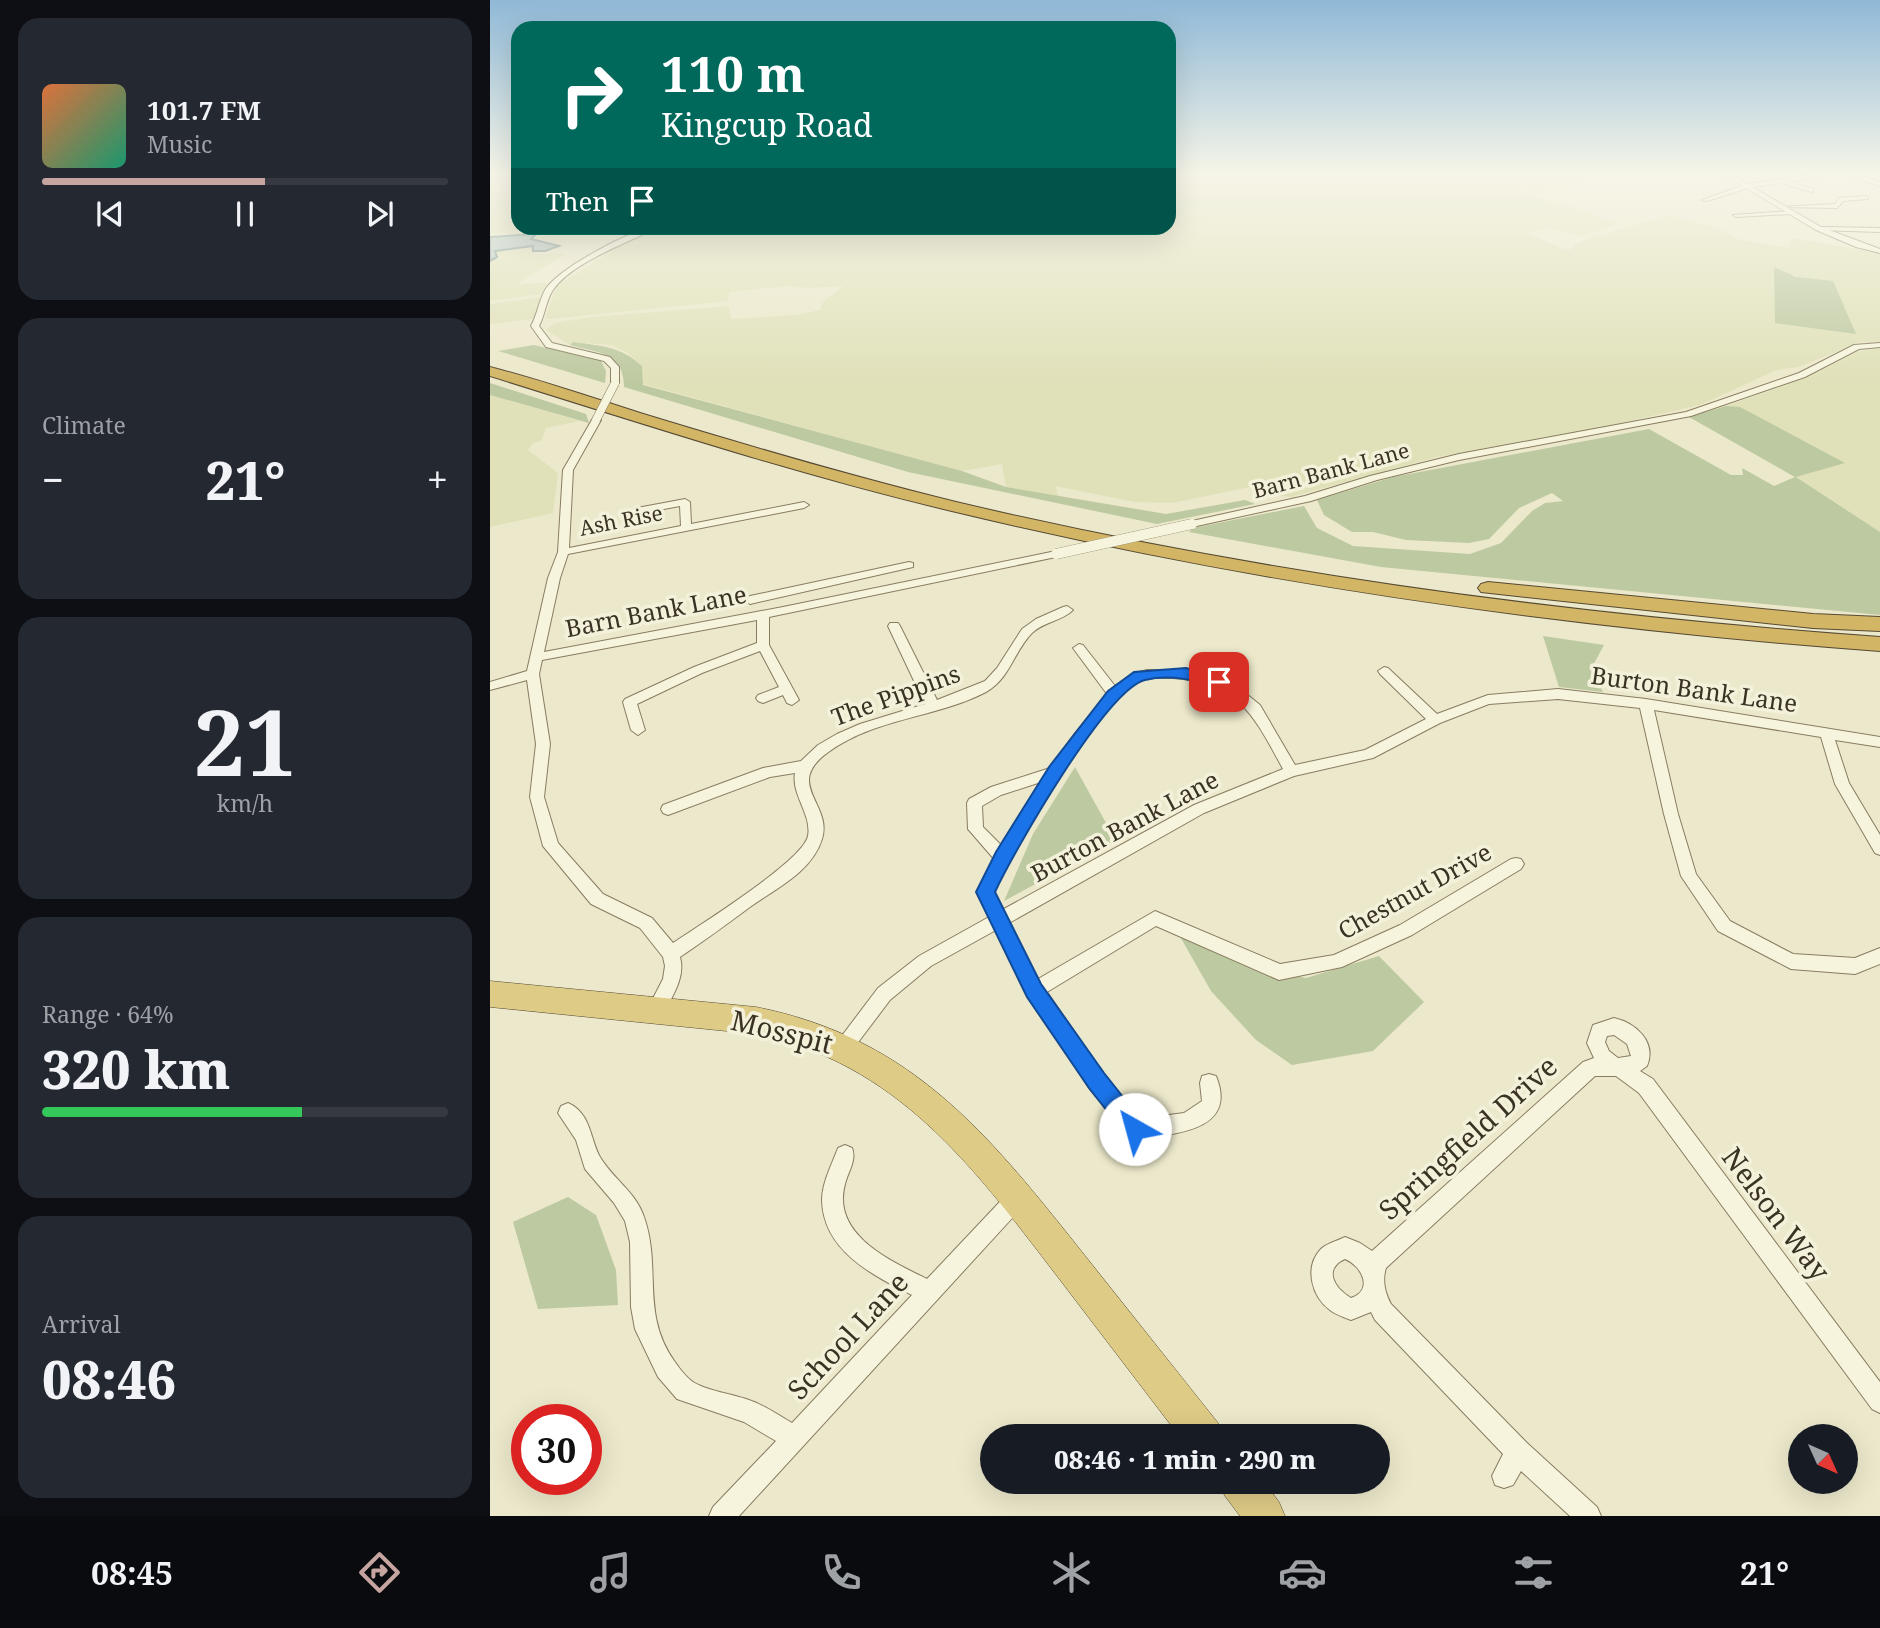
<!DOCTYPE html>
<html lang="en">
<head>
<meta charset="utf-8">
<style>
  body { margin:0; font-family:"Noto Serif",serif; background:#242831; color:#f1f3f6; height:100vh; display:flex; flex-direction:column; font-size:26px; white-space:nowrap }
  * { box-sizing:border-box; margin:0 }
  p { font-size:23px; color:#9ea1a6 }
  .icon { flex:none; width:38px; height:38px; fill:none; stroke:currentColor; stroke-width:2; stroke-linecap:round; stroke-linejoin:round }
  .map { position:relative; flex:1; overflow:hidden }
  .sheet { display:flex; flex-direction:column; gap:18px; padding:18px; background:#0d0f14; width:490px }
  .sheet>* { flex:none }
  .top-card { position:absolute; left:21px; top:21px; width:665px; height:214px; border-radius:21px; box-shadow:0 7px 28px #0002; background:#00695c; color:#fff; overflow:hidden }
  .needle { width:46px; rotate:135deg }
  .tools { position:absolute; left:1298px; top:1424px; display:grid; gap:14px }
  .tools a { display:grid; place-items:center; width:70px; height:70px; border-radius:50%; background:#171b24; box-shadow:0 7px 28px #0002; font-size:35px }
  .speed { position:absolute; left:21px; top:1404px; display:flex; gap:14px; font-size:35px; font-weight:700; text-align:center }
  .speed>* { display:grid; place-content:center; width:91px; height:91px; border-radius:50%; background:#171b24; box-shadow:0 7px 28px #0002; line-height:1 }
  .speed .limit { border:10px solid #d22; background:#fff; color:#111 }
  .pin { position:absolute; display:grid; place-items:center; width:60px; height:60px; color:#fff; margin:-30px; border-radius:14px; box-shadow:0 4px 10px #0006 }
  .me { position:absolute; width:77px; margin:-38px; rotate:322deg; stroke-linejoin:round; filter:drop-shadow(0 0 5px #0008) }
  .turn { display:flex; align-items:center; gap:24px; height:147px; padding:0 35px; font-size:32px }
  .turn .icon { width:91px; height:91px; stroke-width:2.5 }
  .turn b { display:block; font-size:49px; line-height:60px }
  .then { display:flex; align-items:center; height:66px; padding:0 35px; background:#0003; gap:14px; font-size:26px }
  .big { font-size:52px; font-weight:800; line-height:1.1 }
  .sheet .tile { flex:1; display:flex; flex-direction:column; justify-content:center; gap:10px; min-width:0; padding:0 24px; border-radius:21px; background:#242831 }
  .sheet .dial { align-items:center; gap:0 }
  .dial b { font-size:91px; line-height:1 }
  .song { display:flex; align-items:center; gap:21px }
  .cover { width:84px; height:84px; border-radius:10px; background:linear-gradient(135deg,hsl(20 70% 55%),hsl(160 70% 35%)) }
  .played { height:7px; border-radius:4px; background:linear-gradient(90deg,#c6a5a0 55%,#363941 55%) }
  .keys { display:flex; justify-content:space-around; direction:ltr }
  .heat { display:flex; justify-content:space-between; align-items:center; font-size:38px; direction:ltr }
  .charge { height:10px; border-radius:5px; background:linear-gradient(90deg,#34c759 64%,#363941 0) }
  .trip { position:absolute; left:490px; top:1424px; width:410px; height:70px; border-radius:35px; background:#171b24; box-shadow:0 7px 28px #0002; font-weight:800; line-height:70px; text-align:center }
  .tabs { display:flex; height:112px; justify-content:space-around; align-items:center; background:#090b0e; color:#9ea1a6 }
  .tabs .icon { width:49px; height:49px }
  .tabs .selected { color:#c6a5a0 }
  .tabs b { font-size:32px; color:#f1f3f6 }
  main { display:flex; flex:1; min-height:0 }
  .map>svg:first-child { display:block }
  .farmland { fill:#e0e1b9; fill-rule:evenodd }
  .green { fill:#bdc9a0 }
  .water { fill:#abc1be; stroke:#728f8d; stroke-width:2 }
  .lines { fill:none; stroke-linecap:round; stroke-linejoin:round }
  .minor-casing { stroke:#887c61; stroke-width:2 }
  .tertiary-casing { stroke:#887c61; stroke-width:2 }
  .trunk-casing { stroke:#564a34; stroke-width:1 }
  .motorway-casing { stroke:#564a34; stroke-width:2 }
  .minor { fill:#f7f4de; fill-rule:evenodd }
  .tertiary { fill:#f7f4de; fill-rule:evenodd }
  .trunk { fill:#decb86; fill-rule:evenodd }
  .motorway { fill:#d2b565; fill-rule:evenodd }
  .minor-bridge-far1-casing { stroke:#887c61; stroke-width:9; stroke-linecap:butt }
  .minor-bridge-casing { stroke:#887c61; stroke-width:11; stroke-linecap:butt }
  .minor-bridge-far1 { stroke:#f7f4de; stroke-width:8 }
  .minor-bridge { stroke:#f7f4de; stroke-width:10 }
  .route { fill:#1a73e8; stroke:#114b97; stroke-width:2 }
  .labels { text-anchor:middle; stroke-width:7; stroke-linejoin:round; paint-order:stroke }
  .far-street-label { font-size:21px; fill:#3a3223; stroke:#f4f1db }
  .street-label { font-size:24px; fill:#3a3223; stroke:#f4f1db }
  .near-street-label { font-size:28px; fill:#3a3223; stroke:#f4f1db }
</style>
</head>
<body>
<main>
<section class="sheet">
<div class="tile">
<div class="song"><i class="cover"></i><div><b>101.7 FM</b><p>Music</p></div></div>
<div class="played"></div>
<div class="keys"><svg class="icon" aria-label="previous" viewBox="0 0 24 24"><path d="M18 5L8 12l10 7zM5 5v14"/></svg><svg class="icon" aria-label="pause" viewBox="0 0 24 24"><path d="M8 5v14M16 5v14"/></svg><svg class="icon" aria-label="next" viewBox="0 0 24 24"><path d="M6 5l10 7-10 7zM19 5v14"/></svg></div>
</div>
<div class="tile"><p>Climate</p>
<div class="heat"><a>−</a><b class="big">21°</b><a>+</a></div>
</div>
<div class="tile dial"><b>21</b><p>km/h</p></div>
<div class="tile"><p>Range · 64%</p><b class="big">320 km</b><div class="charge"></div></div>
<div class="tile"><p>Arrival</p><b class="big">08:46</b></div>
</section>
<div class="map">
<svg width="1390" height="1516" viewBox="0 0 1390 1516">
  <rect width="100%" height="100%" fill="#ece8cb"/>
  <path class="farmland" d="M0,173H28V228H126L0,234Z
    M679,173H1095L1082,186L1040,195L1130,223L1092,236L1058,228L1037,232L1074,250H1081L1086,244L1100,238L1180,215L1231,230L1247,239L1299,248L1302,238L1390,253V343L1370,342L1309,367L1287,370L1210,405L1109,428L947,457L801,497L783,495L765,486L682,503L645,502L565,486L569,497L516,487L512,464L472,471L153,384L152,366L138,353L121,345L84,342L80,345L56,330L64,323L101,317L239,306L241,319L305,315L330,310L332,303L353,286L320,288L297,286L239,292L238,301L59,319L55,317L68,285L153,231L174,228H679ZM1284,268L1306,277L1286,323Z
    M33,245L44,246L46,254H75L27,284L58,283L50,294L0,301V261L6,257L4,251Z
    M53,297L43,319L0,324V304Z
    M1384,348H1390V532L1306,477L1353,463L1251,408L1236,406L1319,377L1367,352Z
    M0,395L90,421L56,428L51,441L43,443L38,450L68,473L63,513L0,527Z"/>
  <path class="green" d="M1284,267L1306,277L1343,281L1366,334L1285,323Z
    M83,342C111,346 131,346 152,366L153,385L472,471L516,487L676,514L755,500L765,504L667,524L418,472L134,387C134,352 108,353 80,345Z
    M44,345L111,361L116,371L115,383L8,351Z
    M0,383L96,414L99,423L0,395Z
    M1236,406L1250,407L1355,463L1306,477L1390,532V615L891,567L699,532L703,528L814,506L827,528L863,546L980,554L1011,543L1042,511L1055,503L1073,501L1062,493L1029,508L999,539L979,543L916,540L883,532H862L834,515L827,500L903,477L1159,429L1241,475H1253L1252,468L1284,486L1305,477L1199,417Z
    M1053,636L1114,645L1101,669L1113,692L1069,687Z
    M585,767L626,841L514,901L543,834Z
    M688,933L789,972L816,978L889,956L934,1002L883,1051L802,1065L766,1040L721,991Z
    M78,1197L106,1215L126,1270L128,1305L48,1309L23,1222Z"/>
  <path class="water" d="M46,234L41,239L69,246L55,251H43V246L5,251L7,257L0,261V237Z"/>
  <g class="lines">
    <g class="minor-casing">
      <path id="minor" d="M1335,173H1348L1298,182L1324,189L1322,192L1292,183L1258,188L1217,201L1212,200L1257,184Z
        M1353,173H1361L1390,182V186Z
        M1376,196L1378,199L1353,201L1347,208L1289,207L1345,204L1349,198Z
        M1303,211L1301,214L1246,217L1243,215Z
        M1330,227L1390,228V232L1328,230Z
        M158,228H166C138,243 82,262 63,290C56,300 55,315 49,326L62,343L120,357L129,367V383L125,386L121,383V368L114,361L56,347L41,326C47,315 49,301 55,290C69,268 133,235 158,228Z
        M1390,343V347L1369,349L1315,377L1201,416L969,460L887,480L821,501L702,527L697,524L702,521L815,496L880,476L969,454L1196,412L1309,373L1364,345Z
        M103,418L111,420L83,470L79,548L191,526L190,506L147,514L142,511L147,508L195,499L200,502L201,524L314,502L319,505L314,508L78,554L70,578L54,652L293,607L566,551L572,554L566,557L279,617V645L309,700L302,705L297,703L293,695L273,703L268,701L266,698L268,695L289,687L270,651L212,673L147,704L155,730L148,735L141,730L133,702L135,699L204,667L267,643V620L52,660L49,674L60,744L54,797L68,843L113,894L162,918L183,943C208,926 313,861 318,836C322,814 301,795 305,773L280,777L178,815L173,813L171,809L173,805L273,768L311,761L328,745L347,734L370,724L435,704L398,626L400,623H408L410,626L447,700L495,681L507,668L532,629L546,619L573,607L577,606L583,610C572,621 553,622 542,633C524,651 520,679 496,692C446,718 384,718 337,753C294,785 343,804 332,839C322,872 285,889 260,907C237,924 214,941 190,957C196,978 181,998 172,1016L166,1018L160,1016L157,1010L173,979L175,966L173,957L150,928L101,904L53,846L40,797L46,744L37,680L0,690V682L37,671L58,578L68,552L73,470Z
        M419,562L423,563V567L260,604L254,600L260,596Z
        M589,644L593,645L625,686L645,673L657,670H695L734,681L754,692L770,705L805,765L875,750L936,719L890,674L888,671L894,667L898,668L947,714L998,695L1068,689L1156,699L1390,737V747L1345,740L1359,783L1390,835V855L1385,853L1345,784L1331,737L1164,710L1188,814L1206,874L1240,921L1303,954L1365,958L1390,948V964L1365,974L1301,969L1228,931L1191,876L1174,814L1150,708L1068,699L999,704L950,723L883,758L804,776L714,813L519,923L548,979L665,911L790,964L844,955L910,925L1021,859L1026,858L1031,859L1034,864L1031,869L922,935L852,967L789,980L666,926L557,992L613,1074L649,1119L694,1113L712,1101L710,1083L712,1076L719,1074L726,1076C749,1132 682,1134 645,1139L638,1136L599,1088L539,996L506,930L441,966L400,1000L360,1053L354,1056L348,1053L345,1047L348,1041L388,988L429,956L499,917L487,892L504,859L478,829L477,803L479,799L501,787L560,768L583,736L617,694L583,648ZM683,678C750,683 764,716 793,769L704,805L512,910L503,892C525,849 613,689 656,679C664,677 675,678 683,678ZM551,782L512,846L493,827L492,806L511,795Z
        M1124,1018C1146,1023 1167,1042 1157,1066L1150,1071L1163,1079L1390,1382V1413L1382,1409L1149,1093L1126,1076H1105L896,1268C892,1280 895,1293 901,1304L1037,1443L1107,1507L1111,1516H1080L1031,1471L1023,1485L1014,1488L1005,1485L1002,1476L1013,1454L885,1320L881,1312L861,1320C854,1317 846,1315 840,1310C822,1297 814,1268 830,1250C835,1244 847,1241 855,1237L870,1243L882,1251L1093,1062L1104,1058L1097,1043L1103,1025ZM1124,1035L1137,1044L1141,1056L1128,1058L1119,1051L1115,1042L1117,1036ZM855,1259C872,1266 884,1290 861,1298C844,1288 833,1269 855,1259Z
        M78,1103C101,1113 100,1139 110,1157C123,1179 146,1192 154,1217C172,1268 150,1314 185,1362C189,1368 197,1378 203,1382C217,1391 243,1394 259,1400C274,1405 288,1415 302,1423L422,1295C384,1276 333,1251 332,1200C332,1183 342,1164 348,1148L355,1145L362,1148C367,1160 358,1172 355,1184C341,1235 401,1261 437,1279L521,1190L528,1187L535,1190L538,1197L535,1204L249,1516H219L223,1507L286,1441L254,1422L187,1399L168,1377L145,1329L141,1307L140,1242L135,1221L124,1203L95,1169L86,1140L68,1113L71,1106Z"/>
    </g>
    <g class="tertiary-casing">
      <path id="tertiary" d="M1231,173H1238L1331,227L1390,249V253L1366,247L1326,230Z"/>
    </g>
    <g class="trunk-casing">
      <path id="trunk" d="M0,981L266,1007C422,1038 498,1134 592,1252C637,1309 683,1366 728,1423L733,1437H690C648,1382 606,1327 564,1272C482,1165 406,1063 266,1034L0,1007Z
        M729,1482H774L789,1502L795,1516H750L735,1496Z"/>
    </g>
    <g class="motorway-casing">
      <path id="motorway" d="M0,367C50,380 100,397 150,413C255,445 360,476 466,502C770,574 1079,615 1390,637V651C1078,628 770,585 466,512C309,475 154,424 0,376Z
        M998,582L1323,614L1390,617V631L1323,628L991,592L988,588L991,584Z"/>
    </g>
    <use href="#minor" class="minor"/>
    <use href="#tertiary" class="tertiary"/>
    <use href="#trunk" class="trunk"/>
    <use href="#motorway" class="motorway"/>
    <g class="minor-bridge-far1-casing">
      <path id="minor-bridge-far1" d="M106,420L125,383"/>
    </g>
    <g class="minor-bridge-casing">
      <path id="minor-bridge" d="M566,554L702,524"/>
    </g>
    <use href="#minor-bridge-far1" class="minor-bridge-far1"/>
    <use href="#minor-bridge" class="minor-bridge"/>
  </g>
  <linearGradient id="sky" x2="0" y2="1"><stop stop-color="#8fb9d7"/><stop offset="0.45" stop-color="#f6f5e8"/><stop offset="1" stop-color="#f6f5e8" stop-opacity="0"/></linearGradient>
  <rect width="1390" height="385" fill="url(#sky)"/>
  <path class="route" d="M696,668L734,679L736,682L729,687C704,680 680,674 655,680C616,690 524,851 505,892L551,984L614,1073L652,1121L656,1129L652,1136L645,1140L637,1136L599,1088L537,997L486,892L506,852L559,767L618,691L644,672Z"/>
  <g class="labels">
    <g class="far-street-label">
      <text transform="translate(841 471) rotate(-15)" y="7">Barn Bank Lane</text>
      <text transform="translate(131 521) rotate(-11)" y="7">Ash Rise</text>
    </g>
    <g class="street-label">
      <text transform="translate(166 612) rotate(-11)" y="8">Barn Bank Lane</text>
      <text transform="translate(1204 690) rotate(8)" y="8">Burton Bank Lane</text>
      <text transform="translate(406 696) rotate(-20)" y="8">The Pippins</text>
      <text transform="translate(635 827) rotate(-28)" y="8">Burton Bank Lane</text>
      <text transform="translate(925 892) rotate(-29)" y="8">Chestnut Drive</text>
    </g>
    <g class="near-street-label">
      <text transform="translate(292 1032) rotate(14)" y="10">Mosspit</text>
      <text transform="translate(978 1138) rotate(-42)" y="10">Springfield Drive</text>
      <text transform="translate(1286 1214) rotate(53)" y="10">Nelson Way</text>
      <text transform="translate(358 1336) rotate(-47)" y="10">School Lane</text>
    </g>
  </g>
</svg>
<div class="tools">
<a><svg class="needle" viewBox="-14 -14 28 28"><path d="M0-13l5 13h-10z" fill="#e53935"/><path d="M0 13l5-13h-10z" fill="#9ea1a6"/></svg></a>
</div>
<div class="speed"><div class="limit">30</div></div>
<div class="pin" style="left:729px;top:682px;background:#d93025"><svg class="icon" aria-label="arrive" viewBox="0 0 24 24"><path d="M6 21V4h12l-3 4 3 4H6"/></svg></div>
<svg class="me" style="left:645px;top:1129px" viewBox="-20 -20 40 40"><circle r="19" fill="#fff"/><path d="M0-13L10 11 0 6-10 11z" fill="#1a73e8"/></svg>
<div class="trip">08:46 · 1 min · 290 m</div>
<div class="top-card">
<div class="turn"><svg class="icon" aria-label="right" viewBox="0 0 24 24"><path d="M7 20v-9h11M14 6l5 5-5 5"/></svg><div><b>110 m</b>Kingcup Road</div></div>
<div class="then">Then<svg class="icon" aria-label="arrive" viewBox="0 0 24 24"><path d="M6 21V4h12l-3 4 3 4H6"/></svg></div>
</div>
</div>
</main>
<nav class="tabs">
<b>08:45</b>
<svg class="icon selected" aria-label="directions" viewBox="0 0 24 24"><path d="M12 3l9 9-9 9-9-9zM9 14v-3h6M13 9l2 2-2 2"/></svg>
<svg class="icon" aria-label="music" viewBox="0 0 24 24"><path d="M9 18V5l10-2v13"/><circle cx="6" cy="18" r="3"/><circle cx="16" cy="16" r="3"/></svg>
<svg class="icon" aria-label="phone" viewBox="0 0 24 24"><path d="M5 4h4l2 5-3 2q2 4 5 5l2-3 5 2v4C11 20 4 13 5 4z"/></svg>
<svg class="icon" aria-label="climate" viewBox="0 0 24 24"><path d="M12 3v18M4 7l16 10M4 17L20 7"/></svg>
<svg class="icon" aria-label="car" viewBox="0 0 24 24"><path d="M5 17H2v-5l4-1 3-4h7l3 4 3 1v5h-3M9 17h6M6 11h13"/><circle cx="7" cy="17" r="2"/><circle cx="17" cy="17" r="2"/></svg>
<svg class="icon" aria-label="filters" viewBox="0 0 24 24"><path d="M4 7h16M4 17h16"/><circle cx="9" cy="7" r="2"/><circle cx="15" cy="17" r="2"/></svg>
<b>21°</b>
</nav>
</body>
</html>
